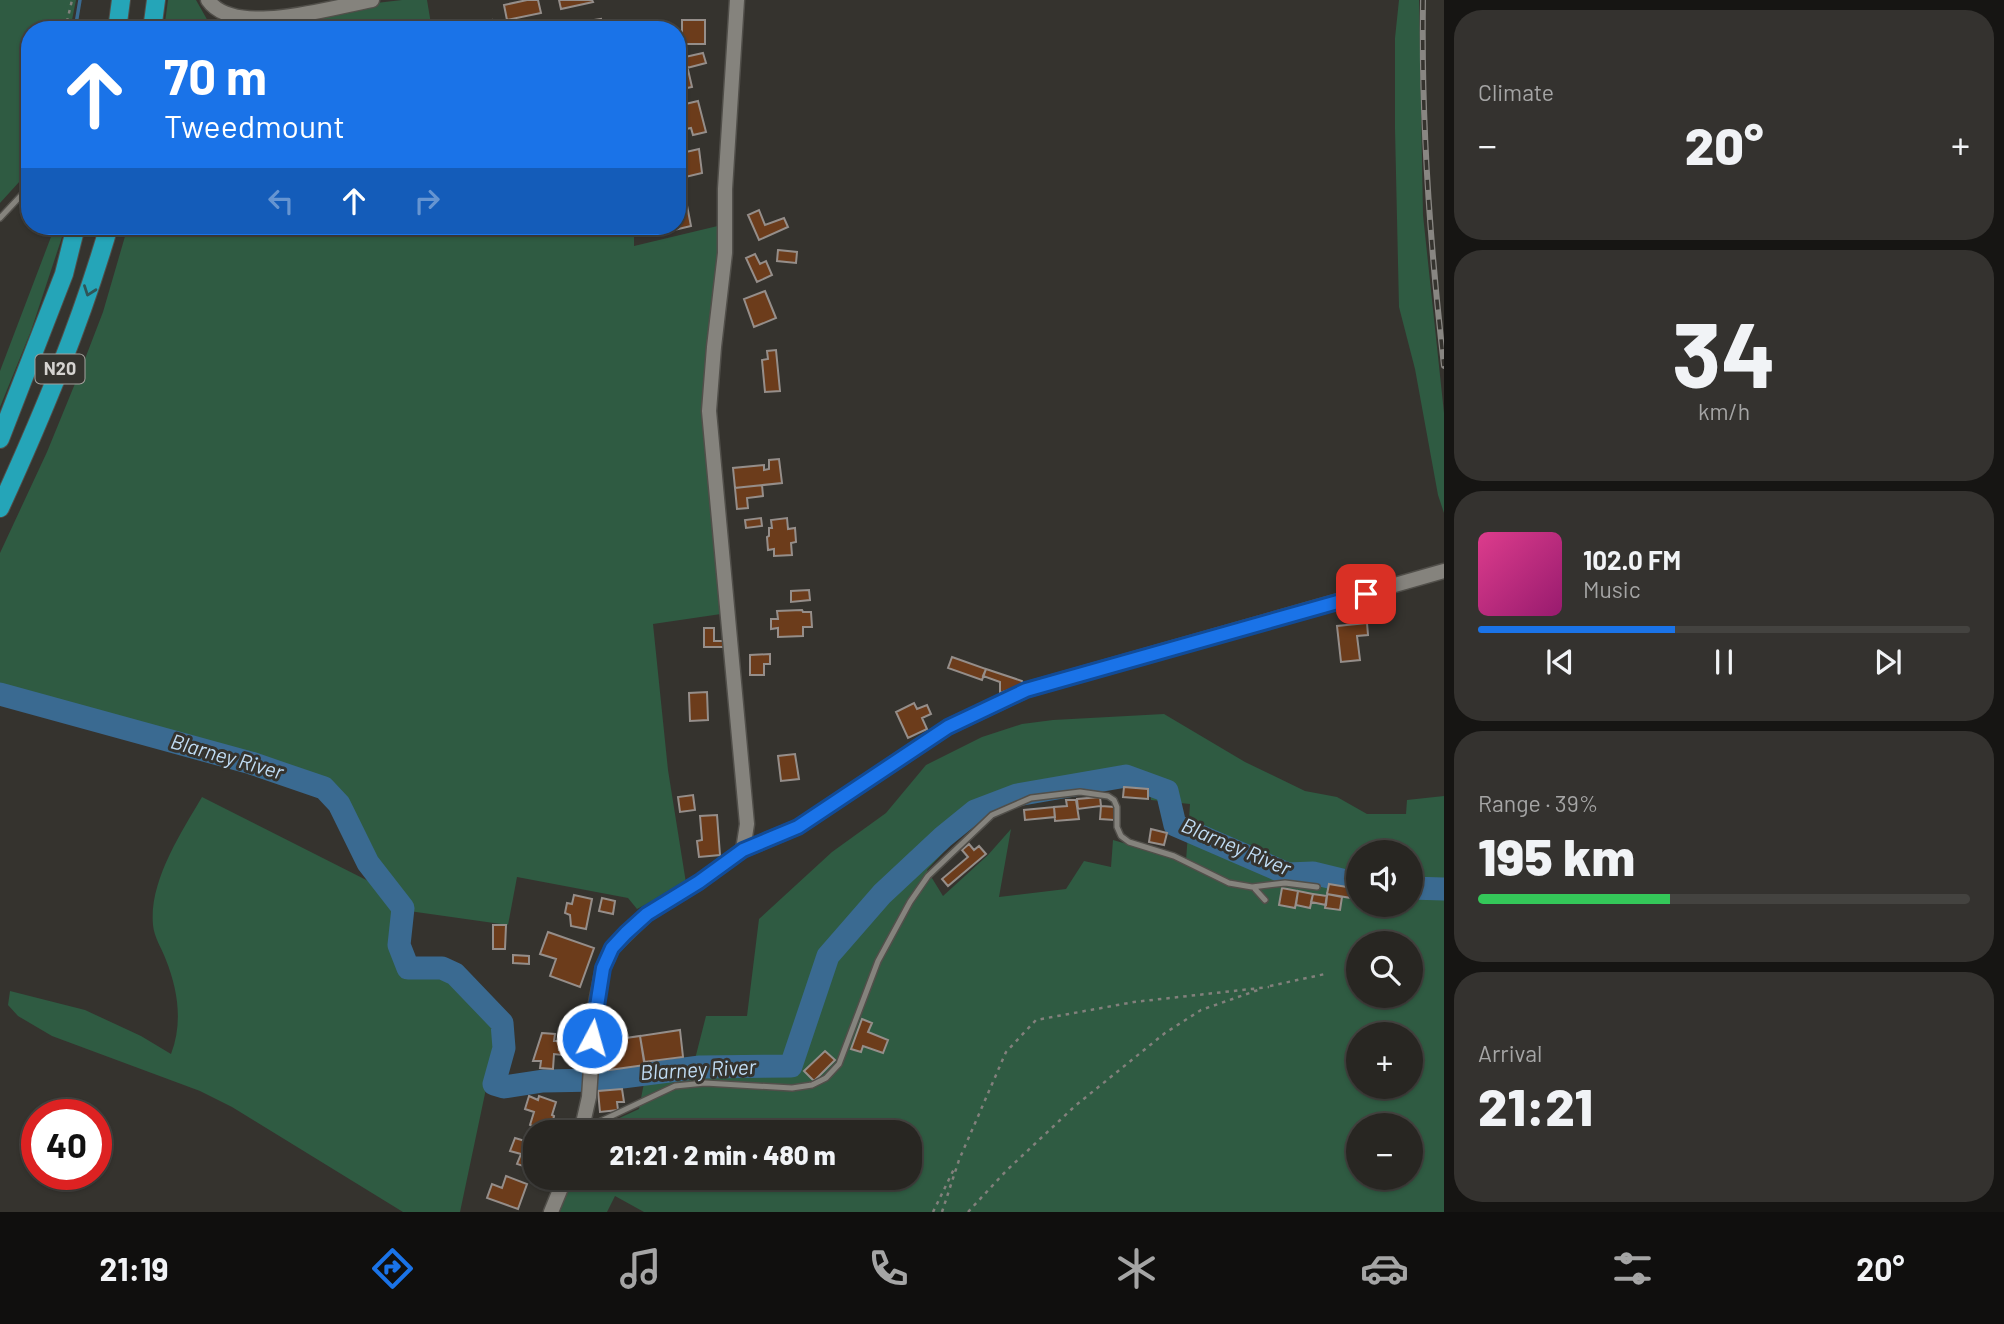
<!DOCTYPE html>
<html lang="en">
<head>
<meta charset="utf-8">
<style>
  body { margin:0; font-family:Barlow,sans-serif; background:#34322f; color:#f1f3f6; height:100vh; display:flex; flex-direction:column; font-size:26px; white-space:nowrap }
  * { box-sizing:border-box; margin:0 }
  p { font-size:23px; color:#a5a5a5 }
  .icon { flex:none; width:38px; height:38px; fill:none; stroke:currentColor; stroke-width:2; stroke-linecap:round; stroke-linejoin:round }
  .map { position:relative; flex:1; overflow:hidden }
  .details { display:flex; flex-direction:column; gap:10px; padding:10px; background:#161513; width:560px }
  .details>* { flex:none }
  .banner { position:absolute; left:21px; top:21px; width:665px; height:214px; border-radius:28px; box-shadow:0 2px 5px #0004,0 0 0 2px #444340; background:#1a73e8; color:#fff; overflow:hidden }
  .buttons { position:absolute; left:1346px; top:840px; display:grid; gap:14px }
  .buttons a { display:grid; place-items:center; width:77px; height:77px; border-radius:50%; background:#282622; box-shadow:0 2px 5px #0004,0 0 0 2px #444340; font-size:35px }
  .speed { position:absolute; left:21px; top:1099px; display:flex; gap:14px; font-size:35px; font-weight:700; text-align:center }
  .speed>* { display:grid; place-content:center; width:91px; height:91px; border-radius:50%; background:#282622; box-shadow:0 2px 5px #0004,0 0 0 2px #444340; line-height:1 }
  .speed .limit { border:10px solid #d22; background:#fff; color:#111 }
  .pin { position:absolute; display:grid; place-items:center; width:60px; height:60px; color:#fff; margin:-30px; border-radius:14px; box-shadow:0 4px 10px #0006 }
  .me { position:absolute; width:77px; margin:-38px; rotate:6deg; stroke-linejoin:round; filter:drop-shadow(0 0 5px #0008) }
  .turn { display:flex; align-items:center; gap:24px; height:147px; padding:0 28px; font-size:32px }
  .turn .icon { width:91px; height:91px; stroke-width:2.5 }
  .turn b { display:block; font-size:49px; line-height:60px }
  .lanes { display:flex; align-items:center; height:66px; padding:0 28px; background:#0003; justify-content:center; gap:35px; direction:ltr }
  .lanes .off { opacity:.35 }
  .big { font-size:52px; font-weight:800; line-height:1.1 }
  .details .card { flex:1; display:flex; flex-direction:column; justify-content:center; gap:10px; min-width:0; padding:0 24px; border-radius:28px; background:#34322f }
  .details .dial { align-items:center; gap:0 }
  .dial b { font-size:91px; line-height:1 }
  .song { display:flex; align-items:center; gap:21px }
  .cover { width:84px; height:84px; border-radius:10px; background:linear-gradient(135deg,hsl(330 70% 55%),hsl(320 70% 35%)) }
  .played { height:7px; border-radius:4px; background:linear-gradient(90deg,#1a73e8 40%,#444340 40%) }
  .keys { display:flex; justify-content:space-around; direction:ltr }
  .heat { display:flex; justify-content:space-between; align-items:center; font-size:38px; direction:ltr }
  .charge { height:10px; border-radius:5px; background:linear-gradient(90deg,#34c759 39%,#444340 0) }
  .trip { position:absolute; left:523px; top:1120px; width:399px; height:70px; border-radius:28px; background:#282622; box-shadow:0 2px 5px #0004,0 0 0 2px #444340; font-weight:800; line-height:70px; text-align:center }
  .tab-bar { display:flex; height:112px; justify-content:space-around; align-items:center; background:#100f0e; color:#a5a5a5 }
  .tab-bar .icon { width:49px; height:49px }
  .tab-bar .active { color:#1a73e8 }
  .tab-bar b { font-size:32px; color:#f1f3f6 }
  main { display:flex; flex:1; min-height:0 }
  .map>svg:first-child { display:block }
  .green { fill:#2f5b42; fill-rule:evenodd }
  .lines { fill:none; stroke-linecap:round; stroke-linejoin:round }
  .stream { stroke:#3a6a91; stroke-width:3.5 }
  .river { stroke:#3a6a91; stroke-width:23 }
  .building { fill:#6c3c1b; stroke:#958e8a; stroke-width:2 }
  .lane-casing { stroke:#514f4a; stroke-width:8 }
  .secondary-casing { stroke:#514f4a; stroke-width:17 }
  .highway-casing { stroke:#514f4a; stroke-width:20 }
  .path { stroke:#82807c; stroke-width:2.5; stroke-dasharray:3.5 5; stroke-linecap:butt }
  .lane { stroke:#85837d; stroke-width:5 }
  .secondary { stroke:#85837d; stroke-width:14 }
  .highway { stroke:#25a5b8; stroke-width:18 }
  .rail-casing { stroke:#888682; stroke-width:6 }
  .rail { stroke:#35332e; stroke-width:3.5; stroke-dasharray:10; stroke-linecap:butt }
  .oneway { stroke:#305557 }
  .route-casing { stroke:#114b97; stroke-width:18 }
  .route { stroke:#1a73e8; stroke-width:12 }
  .labels { text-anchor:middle; stroke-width:6; stroke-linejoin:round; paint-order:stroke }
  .shield { fill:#35332e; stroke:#a5a39f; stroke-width:2 }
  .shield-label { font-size:18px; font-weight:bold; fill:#d5d3d0 }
  .water-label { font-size:21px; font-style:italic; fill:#c0dcf4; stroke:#35332e }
</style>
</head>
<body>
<main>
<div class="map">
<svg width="1444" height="1212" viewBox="0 0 1444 1212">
  <rect width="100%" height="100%" fill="#35332e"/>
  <path class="green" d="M0,0H76L70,30H30V170L0,203Z
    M168,0H196L213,30H164Z
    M402,0H427L432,30H312L316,10Z
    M1399,0H1419L1423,215L1444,413V513L1438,495L1415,369L1399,307L1395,129V38Z
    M726,224L709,411L721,536V614L653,624L668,770L686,883L637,909L628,898L517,877L508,925L409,911L368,863L339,804L324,788L228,756L0,694V553L47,452L83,364L103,312L128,226H634V246Z
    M65,228L31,331L0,407V371L54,229Z
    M1164,714L1245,762L1305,791L1337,797L1367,814H1406L1407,800L1444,796V1212H644L615,1196L607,1212H560L571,1178H910V1132H589L639,1109L647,1067L695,1059L706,1016H747L759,919L832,852L886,813L926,765L982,737L1022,724L1053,720ZM1125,786L1150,788L1151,800L1190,804L1186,861L1113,840L1111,867L1084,861L1066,889L999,897L1011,829L988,855L943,896L927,870C942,854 957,837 973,823C1015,788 1073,787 1125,786ZM1358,852H1410V905H1358ZM1358,943H1410V996H1358ZM1358,1034H1410V1087H1358ZM1358,1125H1410V1178H1358Z
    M202,797L392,893C393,918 386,957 407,974L433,973L450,982L474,999L492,1023L494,1051L460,1212H403L232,1107L200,1091L52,1036L18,1016L8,1005L10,991L85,1010L141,1036L171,1054C183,1023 178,990 166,960C162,949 154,937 153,925C149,881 181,833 202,797Z"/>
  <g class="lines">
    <path class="stream" d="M75,30L80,0"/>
    <path class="river" d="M0,694L251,763L324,788L339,804L368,863L403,908L399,945L408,968H442L455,974L502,1023L504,1048L494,1084L504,1087L543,1081L599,1080L700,1067L791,1066L828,956L882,894L943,837L975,811L1017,795L1126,776L1167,791L1175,825L1288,874L1313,873L1358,884
      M1410,888L1444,889"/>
  </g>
  <path class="building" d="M527,0H538L541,13L507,20L504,5Z
    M559,0H592L593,2L561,9Z
    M601,19L602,30H588L587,21Z
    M492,20L494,30H455L454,27Z
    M682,20H705V44H682Z
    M703,53L706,63L687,68L685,57Z
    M686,61L692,87L677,90V63Z
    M698,101L706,132L693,135L691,128L686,129L681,105Z
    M699,149L702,173L677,179V154Z
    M684,190L691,226L674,230L673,226H677V192Z
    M759,210L765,225L784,218L788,227L759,240L748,215Z
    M778,250L797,252L796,263L777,261Z
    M755,254L760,264L766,261L772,275L757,282L746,258Z
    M765,291L776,318L754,327L744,299Z
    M776,350L780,391L765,392L762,360L768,359L767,351Z
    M779,459L782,483L735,488L733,468L764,465V470L769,469V460Z
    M762,485L763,496L747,498L748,508L737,509L735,488Z
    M761,518L762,526L746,528L745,520Z
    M787,518L788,529L795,528L796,542L791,543L792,555L774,556V549L768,550L767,537L769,536V528H772L771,520Z
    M809,590L810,600L791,602V591Z
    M802,610L803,612H811L812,627H803V636L778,637V628L771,629V619H778L777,611Z
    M1367,623L1368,635L1357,636L1360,660L1341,662L1337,626Z
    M704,628H714V641H723V647H704Z
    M770,654V664H764V675H750V655Z
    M952,657L986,669L982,680L948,668Z
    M986,669L1022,681L1023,685L1000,693V682L983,676Z
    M707,692L708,720L690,721L689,693Z
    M914,703L917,709L927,705L931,714L922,718L927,729L908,738L896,712Z
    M795,754L799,779L781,781L778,756Z
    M1124,787L1148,789V799L1123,797Z
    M693,795L695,810L680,812L678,797Z
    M1100,797L1101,806L1078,809L1077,799Z
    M1066,800H1076L1079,819L1055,821L1054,807L1067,806Z
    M1101,806L1115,807L1114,820L1100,819Z
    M1054,807L1055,817L1025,820L1024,810Z
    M717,815L720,855L699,857L697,841L702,840L700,816Z
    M1151,829L1167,833L1164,845L1149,842Z
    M969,844L974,850L979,846L986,854L948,886L942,879L968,857L962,850Z
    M1329,884L1353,888L1351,898L1327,894Z
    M1282,888L1298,891L1295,908L1279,905Z
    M1298,891L1313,894L1310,908L1296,905Z
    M1313,894L1327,896L1326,905L1311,902Z
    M1327,894L1342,897L1340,910L1325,908Z
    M574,895L592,899L586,929L571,926L570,915L565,913L567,903L572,904Z
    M602,898L615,901L613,914L599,911Z
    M493,925H506L505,949H493Z
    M548,932L594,948L580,987L550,976L556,959L540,954Z
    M513,955L529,956V964L513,963Z
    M862,1019L872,1023L868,1032L888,1040L883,1053L863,1046L861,1052L851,1049Z
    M680,1030L683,1057L644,1062L640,1036Z
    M542,1033L555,1034L554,1041H560L559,1050H563L562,1055L554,1054L553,1069L540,1068L541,1061H533Z
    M640,1036L645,1065L609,1070L605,1041Z
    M825,1051L835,1060L814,1081L804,1071Z
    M622,1089L624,1102H617L618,1110L600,1112L598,1091Z
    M529,1096L538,1100L539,1096L556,1102L552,1115L554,1116L553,1121L550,1120L546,1131L530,1125L534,1112L525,1109Z
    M528,1133L536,1135L535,1170L517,1164L521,1154L510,1151L515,1138L525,1141Z
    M506,1176L527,1184L518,1209L487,1198L492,1184L502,1188Z"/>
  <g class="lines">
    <g class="lane-casing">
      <path id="lane" d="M226,15L229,30
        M0,218L30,186
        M1255,889L1265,900
        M584,1129L675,1086L705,1083L792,1088L812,1085L826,1078L839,1064L878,961L910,902L928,876L992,815L1031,798L1080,792L1108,796L1114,800L1117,807V827L1121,836L1129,842L1174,856L1229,883L1252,887L1285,883L1317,887"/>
    </g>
    <g class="secondary-casing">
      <path id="secondary" d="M208,0C234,38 332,7 372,0
        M737,0L725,189V253L714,347L709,411L747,824L743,850
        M581,1132L589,1097L595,1008L603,968L612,948L647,914L699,882L743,850L798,827L948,727L1026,690L1444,571
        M551,1212L565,1178"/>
    </g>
    <g class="highway-casing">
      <path id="highway" d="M117,30L121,0
        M152,30L156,0
        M0,439L64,274L76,226
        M0,508C42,416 81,323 109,226"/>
    </g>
    <path class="path" d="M65,30L72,0
      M30,112L21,128L30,135
      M1270,986L1325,974
      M933,1212L954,1169
      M942,1212L959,1160L1006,1052L1036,1020L1134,1002L1269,987
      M968,1212L1006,1171L1075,1106L1165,1033L1201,1010L1261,989"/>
    <use href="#lane" class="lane"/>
    <use href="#secondary" class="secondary"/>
    <use href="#highway" class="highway"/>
    <g class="rail-casing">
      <path id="rail" d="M1423,0C1421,122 1430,245 1444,366"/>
    </g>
    <use href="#rail" class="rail"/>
  </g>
  <defs><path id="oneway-chevron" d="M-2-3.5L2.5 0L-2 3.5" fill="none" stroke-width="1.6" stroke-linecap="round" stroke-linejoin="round" transform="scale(1.75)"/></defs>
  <use class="oneway" href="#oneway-chevron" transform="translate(89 291) rotate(110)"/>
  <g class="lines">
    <g class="route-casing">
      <path id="route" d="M592,1038L603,968L612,948L626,933L647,914L699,882L743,850L798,827L948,727L1026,690L1366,594"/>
    </g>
    <use href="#route" class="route"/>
  </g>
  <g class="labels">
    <rect class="shield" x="35.5" y="354.5" width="49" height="29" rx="5"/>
    <g class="shield-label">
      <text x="60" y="375">N20</text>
    </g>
    <g class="water-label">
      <text transform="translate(227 757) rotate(16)" y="7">Blarney River</text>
      <text transform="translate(1236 847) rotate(23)" y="7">Blarney River</text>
      <text transform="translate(698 1070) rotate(-3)" y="7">Blarney River</text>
    </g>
  </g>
</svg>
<div class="buttons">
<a><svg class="icon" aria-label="sound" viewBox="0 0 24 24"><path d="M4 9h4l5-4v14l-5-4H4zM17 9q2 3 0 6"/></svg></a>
<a><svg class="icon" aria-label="search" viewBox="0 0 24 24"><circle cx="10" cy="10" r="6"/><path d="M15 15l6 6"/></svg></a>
<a>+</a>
<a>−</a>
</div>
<div class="speed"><div class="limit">40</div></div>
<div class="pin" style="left:1366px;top:594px;background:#d93025"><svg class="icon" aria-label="arrive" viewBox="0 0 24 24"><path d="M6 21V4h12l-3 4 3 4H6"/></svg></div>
<svg class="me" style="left:592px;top:1038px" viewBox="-20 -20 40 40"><circle r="17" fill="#1a73e8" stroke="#fff" stroke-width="3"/><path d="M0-11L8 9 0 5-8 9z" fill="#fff"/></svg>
<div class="trip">21:21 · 2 min · 480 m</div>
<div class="banner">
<div class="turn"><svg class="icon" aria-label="ahead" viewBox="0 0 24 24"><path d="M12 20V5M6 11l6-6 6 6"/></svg><div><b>70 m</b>Tweedmount</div></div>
<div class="lanes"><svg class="icon off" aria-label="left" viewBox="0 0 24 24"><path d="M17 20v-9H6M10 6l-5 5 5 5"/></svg><svg class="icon" aria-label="ahead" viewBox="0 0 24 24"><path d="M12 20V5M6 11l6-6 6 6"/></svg><svg class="icon off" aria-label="right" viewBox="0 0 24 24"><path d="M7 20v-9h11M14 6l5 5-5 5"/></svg></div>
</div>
</div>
<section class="details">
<div class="card"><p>Climate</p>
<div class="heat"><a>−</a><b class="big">20°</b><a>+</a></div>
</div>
<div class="card dial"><b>34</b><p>km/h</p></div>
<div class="card">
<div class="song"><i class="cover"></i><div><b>102.0 FM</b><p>Music</p></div></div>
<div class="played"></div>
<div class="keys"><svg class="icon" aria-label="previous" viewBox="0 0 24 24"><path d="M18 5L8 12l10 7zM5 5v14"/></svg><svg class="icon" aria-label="pause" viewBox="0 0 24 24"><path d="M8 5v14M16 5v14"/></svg><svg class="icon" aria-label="next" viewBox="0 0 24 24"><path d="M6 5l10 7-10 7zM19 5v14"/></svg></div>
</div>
<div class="card"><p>Range · 39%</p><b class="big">195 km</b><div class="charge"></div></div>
<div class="card"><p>Arrival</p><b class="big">21:21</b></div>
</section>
</main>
<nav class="tab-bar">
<b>21:19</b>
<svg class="icon active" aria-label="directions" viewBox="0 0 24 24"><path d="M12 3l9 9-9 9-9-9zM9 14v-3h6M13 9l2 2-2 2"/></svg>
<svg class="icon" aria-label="music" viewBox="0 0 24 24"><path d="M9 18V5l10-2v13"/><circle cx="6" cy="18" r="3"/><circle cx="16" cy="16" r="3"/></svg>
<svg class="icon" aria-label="phone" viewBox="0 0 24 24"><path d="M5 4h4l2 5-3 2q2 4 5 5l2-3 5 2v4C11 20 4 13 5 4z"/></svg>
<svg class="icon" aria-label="climate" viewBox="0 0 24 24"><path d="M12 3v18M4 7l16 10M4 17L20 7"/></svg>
<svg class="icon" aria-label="car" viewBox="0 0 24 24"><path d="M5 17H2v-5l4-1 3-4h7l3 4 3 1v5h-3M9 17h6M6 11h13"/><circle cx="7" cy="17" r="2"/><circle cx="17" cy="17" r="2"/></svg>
<svg class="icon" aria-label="filters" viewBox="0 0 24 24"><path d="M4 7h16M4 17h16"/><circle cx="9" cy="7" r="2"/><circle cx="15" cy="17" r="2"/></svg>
<b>20°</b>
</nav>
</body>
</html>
